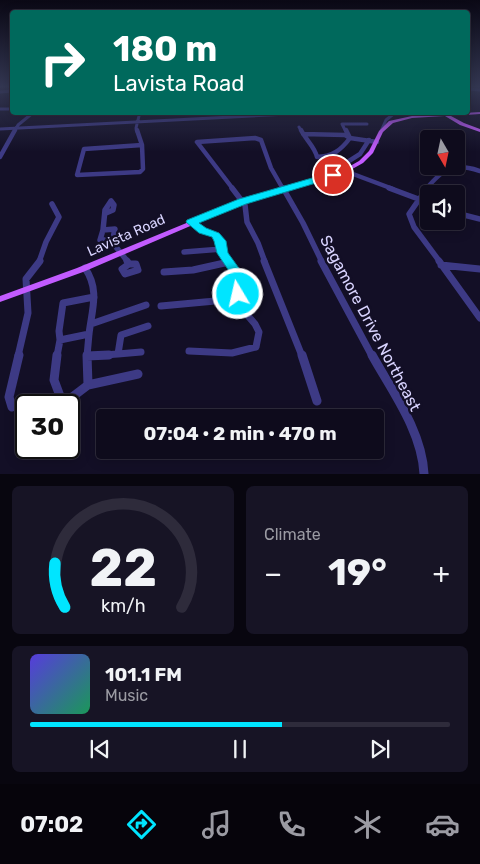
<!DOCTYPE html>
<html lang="en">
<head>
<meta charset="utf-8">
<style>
  body { margin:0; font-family:Rubik,sans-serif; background:#171425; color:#f1f3f6; height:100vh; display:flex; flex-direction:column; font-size:19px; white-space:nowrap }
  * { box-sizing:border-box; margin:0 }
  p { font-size:16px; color:#9b9ba3 }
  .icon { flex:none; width:28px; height:28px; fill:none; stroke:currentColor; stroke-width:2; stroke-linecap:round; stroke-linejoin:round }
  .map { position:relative; height:474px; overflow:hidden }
  .drawer { display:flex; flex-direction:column; gap:12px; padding:12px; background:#08060f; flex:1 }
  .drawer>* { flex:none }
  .top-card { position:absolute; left:10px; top:10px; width:460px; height:105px; border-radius:5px; box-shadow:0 2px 12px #0003,0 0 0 1px #2e2b3b; background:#00695c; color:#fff; overflow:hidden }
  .needle { width:32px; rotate:171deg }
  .tools { position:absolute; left:420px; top:130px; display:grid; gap:10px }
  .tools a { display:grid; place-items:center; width:45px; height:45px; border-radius:5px; background:#0e0b1c; box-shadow:0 2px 12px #0003,0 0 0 1px #2e2b3b; font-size:25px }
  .speed { position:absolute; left:15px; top:394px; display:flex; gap:10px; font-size:25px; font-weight:700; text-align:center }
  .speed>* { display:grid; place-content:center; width:65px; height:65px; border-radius:50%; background:#0e0b1c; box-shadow:0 2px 12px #0003,0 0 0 1px #2e2b3b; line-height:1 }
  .speed .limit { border:2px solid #111; border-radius:8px; background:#fff; color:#111 }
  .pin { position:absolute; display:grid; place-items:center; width:42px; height:42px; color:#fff; margin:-21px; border:2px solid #fff; border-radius:50%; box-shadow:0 1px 5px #0007 }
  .me { position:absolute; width:55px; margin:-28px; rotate:351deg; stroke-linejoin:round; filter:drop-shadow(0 0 4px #0008) }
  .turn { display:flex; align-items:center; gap:18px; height:105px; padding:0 20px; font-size:22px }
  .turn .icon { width:65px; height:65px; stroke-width:2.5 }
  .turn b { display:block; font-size:35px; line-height:42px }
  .big { font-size:38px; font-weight:700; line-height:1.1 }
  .drawer .tile { flex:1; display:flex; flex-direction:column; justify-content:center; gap:8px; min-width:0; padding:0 18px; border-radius:8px; background:#171425 }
  .drawer .dial { align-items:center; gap:0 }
  .dial svg { height:130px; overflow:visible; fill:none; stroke:#2e2b3b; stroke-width:7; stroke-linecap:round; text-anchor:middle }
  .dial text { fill:#f1f3f6; stroke:none }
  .song { display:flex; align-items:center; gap:15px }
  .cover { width:60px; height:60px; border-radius:8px; background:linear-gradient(135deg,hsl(250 70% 55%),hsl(150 70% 35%)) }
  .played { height:5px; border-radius:2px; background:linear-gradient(90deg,#00e5ff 60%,#2e2b3b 60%) }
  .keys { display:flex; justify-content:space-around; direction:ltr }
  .heat { display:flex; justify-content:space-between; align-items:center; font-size:28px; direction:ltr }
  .drawer .tiles { flex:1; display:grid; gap:12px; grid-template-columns:1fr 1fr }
  .tile:last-child { grid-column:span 2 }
  .trip { position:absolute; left:96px; top:409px; width:288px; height:50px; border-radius:5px; background:#0e0b1c; box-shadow:0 2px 12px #0003,0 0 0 1px #2e2b3b; font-weight:700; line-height:50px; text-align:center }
  .dock { display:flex; height:80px; justify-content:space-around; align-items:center; background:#06040b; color:#9b9ba3 }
  .dock .icon { width:35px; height:35px }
  .dock .selected { color:#00e5ff }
  .dock b { font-size:22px; color:#f1f3f6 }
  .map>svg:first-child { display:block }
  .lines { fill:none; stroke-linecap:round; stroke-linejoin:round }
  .minor-far4 { stroke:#3d3a85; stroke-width:3 }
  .minor-far3 { stroke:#3d3a85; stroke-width:4.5 }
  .minor-far2 { stroke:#3d3a85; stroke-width:5.5 }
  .minor-far1 { stroke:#3d3a85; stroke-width:7 }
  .minor { stroke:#3d3a85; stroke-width:9 }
  .major { fill:#c25bff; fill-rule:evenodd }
  .route { fill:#00e5ff; stroke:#0095a6 }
  .labels { text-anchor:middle; stroke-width:5; stroke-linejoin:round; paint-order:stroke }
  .street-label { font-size:14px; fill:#d9d4ff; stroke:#130f26 }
  .near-street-label { font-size:16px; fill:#d9d4ff; stroke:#130f26 }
</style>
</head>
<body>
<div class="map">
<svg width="480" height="474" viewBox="0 0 480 474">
  <rect width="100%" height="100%" fill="#130f26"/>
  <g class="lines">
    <path class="minor-far4" d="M468,89L480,90
      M0,92L12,91
      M0,109H12
      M299,127L302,132
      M0,129L328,112
      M381,131L386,120L396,112
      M14,132L18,125L34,112
      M137,132L136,128L140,112
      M346,132L342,124H367"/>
    <path class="minor-far3" d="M137,130L142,145
      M301,130C306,140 315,147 317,157C332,157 341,150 350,138L346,130
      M303,134L345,135L350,138L377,142
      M142,145L143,169L140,172L77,175L84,149Z
      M0,157L15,130
      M329,157L345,164
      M338,168L360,154L369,140
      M345,171L393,189
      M233,189L197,142L255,138L261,140L271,168L283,189
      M426,189C444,168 452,162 480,171"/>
    <path class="minor-far2" d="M232,188L245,205L247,222L258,243L265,262
      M283,188L303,223L322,262
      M389,188L429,203
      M427,188L409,214L414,227L440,262
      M106,213L113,210L114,205L111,201L105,210L103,230L115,229L112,242L128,262
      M456,213L480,219
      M191,222L203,231L216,235L220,241L223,253L229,262
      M103,230L100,240H113
      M184,252L222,249
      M39,262L46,242L59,217L52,204
      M227,262H229"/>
    <path class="minor-far1" d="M127,261L129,264
      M264,261L302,356
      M321,261L372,356
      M439,261L480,318
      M129,264H136L138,270L125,274L122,269Z
      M441,265L480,269
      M85,268C100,290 92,309 89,334
      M164,272L193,270L229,262
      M161,306L237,299
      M91,324L146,305
      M60,340L59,331L63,303L94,297
      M189,351L232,353L256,347L259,332L255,324L241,308L237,299L235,271L228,261
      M118,354L141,352
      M18,356L28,313L26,279L40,261
      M57,356L60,340L89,334
      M87,356L89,334
      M90,356L118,354L121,335L148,326"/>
    <path class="minor" d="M57,355L54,380L63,404L88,385L87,355
      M302,355L317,401
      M372,355C392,391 422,431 424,474
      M87,356L109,355
      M88,385L138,374
      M12,407L9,397L19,355"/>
    <path class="major" d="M480,112V114L451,116L464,123L480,129V132L460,125L445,116L412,118L393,123L383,132L373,153L363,163L347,172L244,203L83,272L0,302V296L77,268L240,201L343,170L359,161L369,151L379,131L389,121L412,116Z"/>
  </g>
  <linearGradient id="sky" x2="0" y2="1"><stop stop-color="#0a0815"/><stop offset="0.57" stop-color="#333752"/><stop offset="1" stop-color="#333752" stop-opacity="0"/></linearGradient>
  <rect width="480" height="152" fill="url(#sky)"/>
  <path class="route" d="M333,172L338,175L336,177L246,204L199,223L206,228L219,233L226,241L228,253L241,271L245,294L243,297H233L229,271L217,253L214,241L212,237L199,233L186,222L187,220L239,199Z"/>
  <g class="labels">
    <g class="street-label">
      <text transform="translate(126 235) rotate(-24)" y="5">Lavista Road</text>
    </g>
    <g class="near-street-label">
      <text transform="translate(371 323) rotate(62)" y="6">Sagamore Drive Northeast</text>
    </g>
  </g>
</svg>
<div class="tools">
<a><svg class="needle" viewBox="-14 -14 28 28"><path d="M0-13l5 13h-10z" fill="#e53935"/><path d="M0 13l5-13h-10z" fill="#9b9ba3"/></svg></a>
<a><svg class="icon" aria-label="sound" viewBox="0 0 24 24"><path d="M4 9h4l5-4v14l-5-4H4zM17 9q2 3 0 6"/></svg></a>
</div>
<div class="speed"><div class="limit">30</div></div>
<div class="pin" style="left:333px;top:175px;background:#d93025"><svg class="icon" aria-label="arrive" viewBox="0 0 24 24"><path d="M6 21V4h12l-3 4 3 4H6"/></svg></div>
<svg class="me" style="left:238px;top:294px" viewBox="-20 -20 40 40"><circle r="17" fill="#00e5ff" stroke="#fff" stroke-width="3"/><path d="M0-11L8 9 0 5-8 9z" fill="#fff"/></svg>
<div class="trip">07:04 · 2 min · 470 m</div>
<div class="top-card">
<div class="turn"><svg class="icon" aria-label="right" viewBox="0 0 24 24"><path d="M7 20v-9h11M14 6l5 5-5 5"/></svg><div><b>180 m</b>Lavista Road</div></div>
</div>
</div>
<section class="drawer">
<div class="tiles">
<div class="tile dial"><svg viewBox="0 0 100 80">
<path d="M14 69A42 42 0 1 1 86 69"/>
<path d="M14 69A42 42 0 0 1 8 42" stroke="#00e5ff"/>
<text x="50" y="56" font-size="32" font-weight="700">22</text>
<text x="50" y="72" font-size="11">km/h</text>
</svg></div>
<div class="tile"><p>Climate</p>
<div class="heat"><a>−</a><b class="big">19°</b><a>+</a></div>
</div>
<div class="tile">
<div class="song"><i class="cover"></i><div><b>101.1 FM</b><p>Music</p></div></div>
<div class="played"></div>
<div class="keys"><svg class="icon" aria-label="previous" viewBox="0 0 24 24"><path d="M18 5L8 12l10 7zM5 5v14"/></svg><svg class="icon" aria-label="pause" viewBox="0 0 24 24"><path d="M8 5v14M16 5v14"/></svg><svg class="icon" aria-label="next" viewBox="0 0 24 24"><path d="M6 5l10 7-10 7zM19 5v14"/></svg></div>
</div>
</div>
</section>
<nav class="dock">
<b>07:02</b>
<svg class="icon selected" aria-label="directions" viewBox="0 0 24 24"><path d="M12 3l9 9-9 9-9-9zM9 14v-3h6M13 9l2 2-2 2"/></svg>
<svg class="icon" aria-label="music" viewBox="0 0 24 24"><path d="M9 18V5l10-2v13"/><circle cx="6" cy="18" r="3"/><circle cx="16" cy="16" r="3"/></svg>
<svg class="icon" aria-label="phone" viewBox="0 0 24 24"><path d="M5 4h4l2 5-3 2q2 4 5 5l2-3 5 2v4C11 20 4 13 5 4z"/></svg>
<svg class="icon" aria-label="climate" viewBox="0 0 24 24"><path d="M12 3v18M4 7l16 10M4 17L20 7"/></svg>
<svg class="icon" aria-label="car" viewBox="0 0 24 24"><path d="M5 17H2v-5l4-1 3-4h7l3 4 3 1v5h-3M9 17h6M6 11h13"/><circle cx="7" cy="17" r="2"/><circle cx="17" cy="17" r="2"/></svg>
</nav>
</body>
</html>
